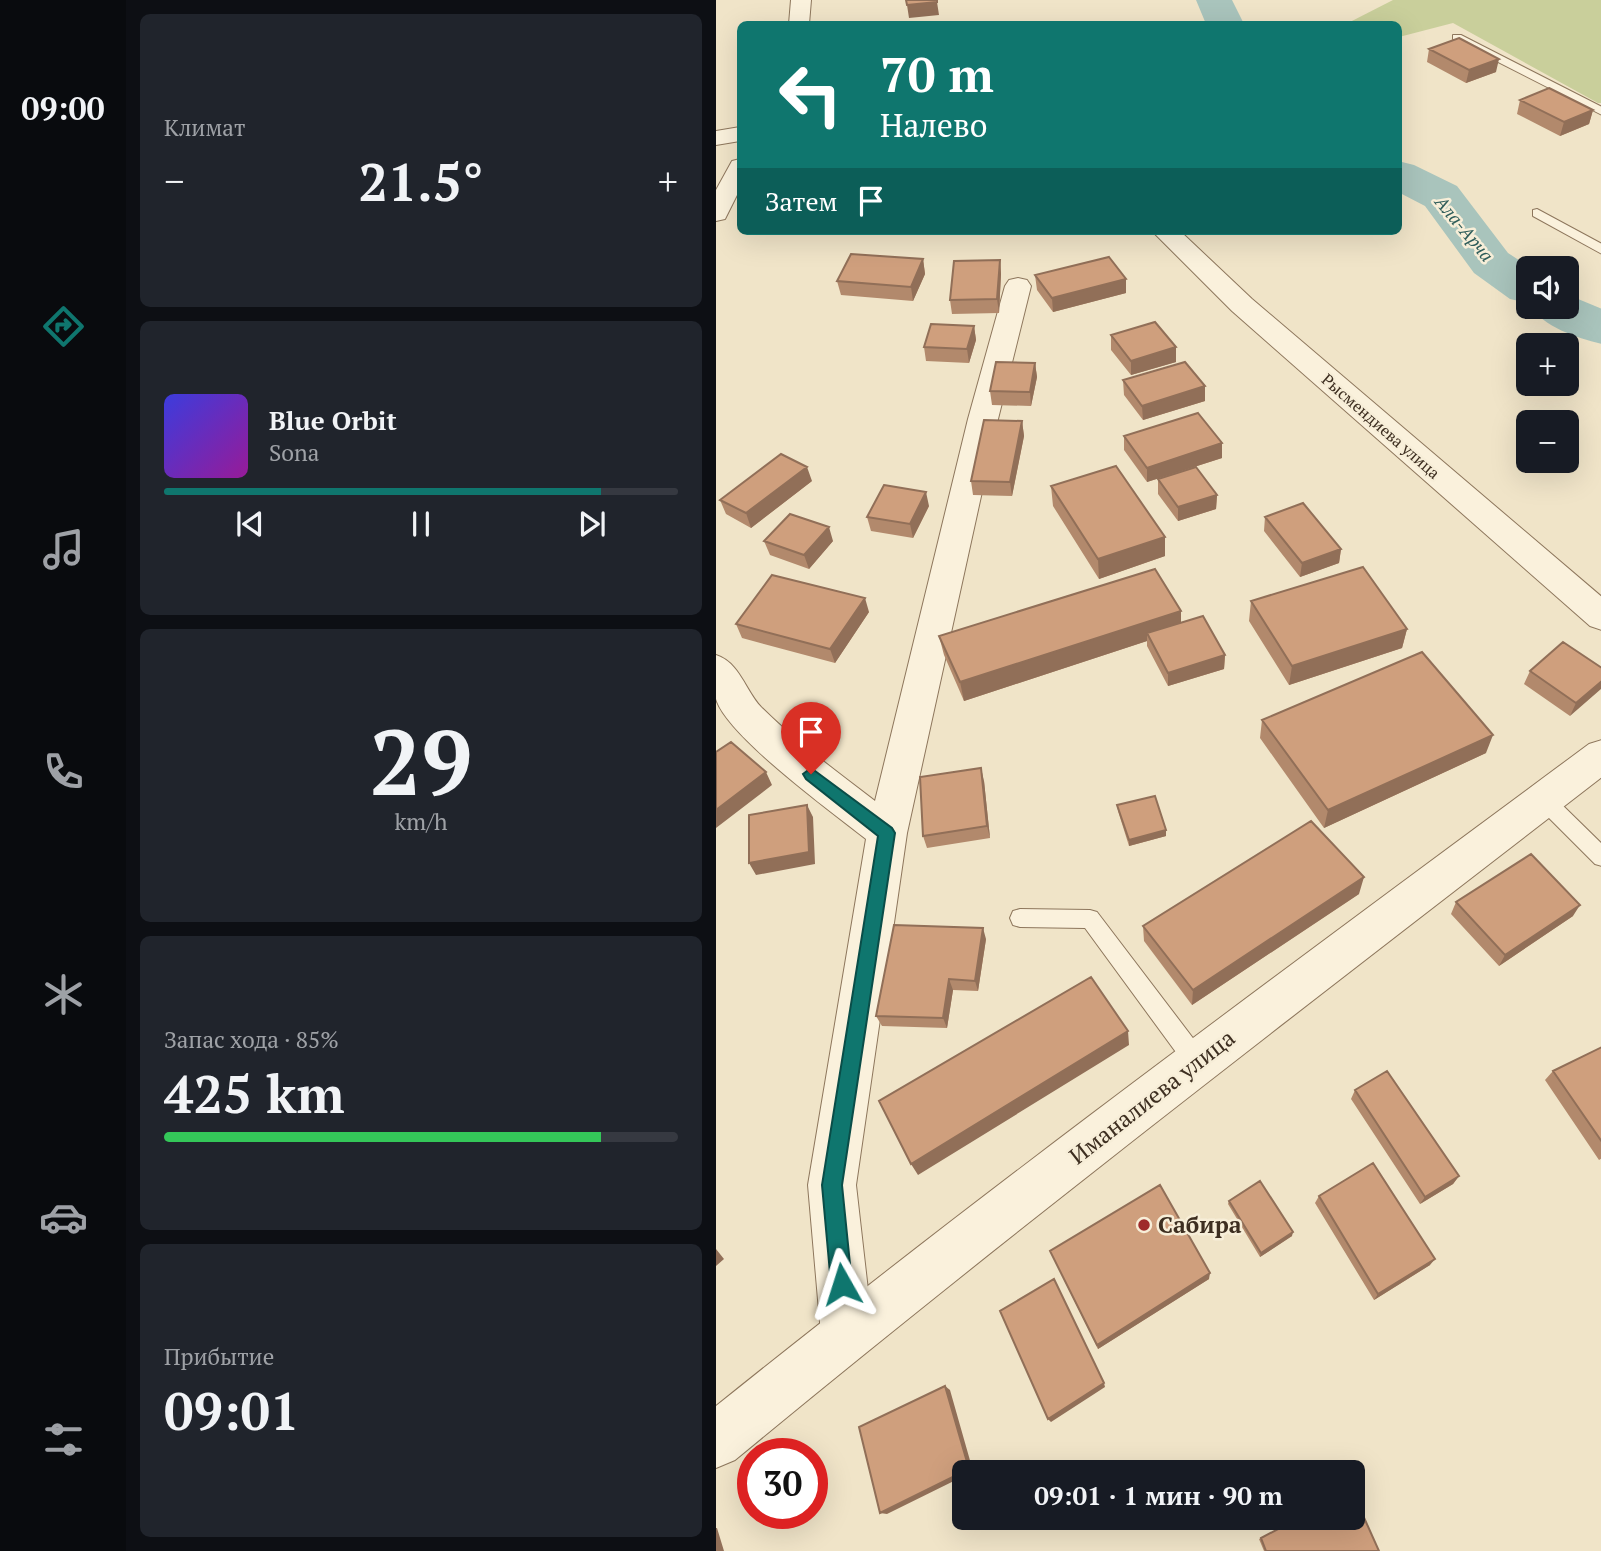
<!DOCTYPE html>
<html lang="ru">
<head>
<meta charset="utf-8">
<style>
  body { margin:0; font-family:"PT Serif",serif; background:#20242c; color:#f1f3f6; height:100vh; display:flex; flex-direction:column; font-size:26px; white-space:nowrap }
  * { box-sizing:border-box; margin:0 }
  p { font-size:23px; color:#9ea1a6 }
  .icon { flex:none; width:38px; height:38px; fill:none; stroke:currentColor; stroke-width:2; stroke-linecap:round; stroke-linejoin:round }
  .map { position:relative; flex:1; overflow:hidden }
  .side { display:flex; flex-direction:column; gap:14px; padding:14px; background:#0d0f14; width:590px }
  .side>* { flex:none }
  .top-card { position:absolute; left:21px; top:21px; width:665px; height:214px; border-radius:10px; box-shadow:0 7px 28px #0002; background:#0f766e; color:#fff; overflow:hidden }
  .buttons { position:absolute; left:800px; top:256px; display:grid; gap:14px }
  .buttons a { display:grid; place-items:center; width:63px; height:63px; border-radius:10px; background:#171b24; box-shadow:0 7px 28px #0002; font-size:35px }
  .speed { position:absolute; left:21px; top:1438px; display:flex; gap:14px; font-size:35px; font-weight:700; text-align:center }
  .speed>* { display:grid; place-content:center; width:91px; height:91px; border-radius:50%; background:#171b24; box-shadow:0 7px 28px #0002; line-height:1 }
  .speed .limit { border:10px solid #d22; background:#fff; color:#111 }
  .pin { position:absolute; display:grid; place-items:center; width:60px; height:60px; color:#fff; margin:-72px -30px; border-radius:50% 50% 50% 0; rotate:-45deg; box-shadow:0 0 7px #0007 }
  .pin .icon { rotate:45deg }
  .me { position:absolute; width:77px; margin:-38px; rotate:354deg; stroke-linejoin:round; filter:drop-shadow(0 0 5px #0008) }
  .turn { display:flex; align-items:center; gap:24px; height:147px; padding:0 28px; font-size:32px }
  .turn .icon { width:91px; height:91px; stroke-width:2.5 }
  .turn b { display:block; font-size:49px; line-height:60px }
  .then { display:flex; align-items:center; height:66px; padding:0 28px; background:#0003; gap:14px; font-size:26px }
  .big { font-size:52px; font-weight:800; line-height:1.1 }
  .side .widget { flex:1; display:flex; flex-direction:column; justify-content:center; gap:10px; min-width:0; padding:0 24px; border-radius:10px; background:#20242c }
  .side .dial { align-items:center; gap:0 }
  .dial b { font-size:91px; line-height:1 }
  .song { display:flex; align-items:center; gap:21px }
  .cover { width:84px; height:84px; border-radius:10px; background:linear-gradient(135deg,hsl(240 70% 55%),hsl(300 70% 35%)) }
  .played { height:7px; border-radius:4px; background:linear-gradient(90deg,#0f766e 85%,#363941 85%) }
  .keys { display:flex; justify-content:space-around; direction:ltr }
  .heat { display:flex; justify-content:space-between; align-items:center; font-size:38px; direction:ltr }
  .charge { height:10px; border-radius:5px; background:linear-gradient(90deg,#34c759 85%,#363941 0) }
  .trip { position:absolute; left:236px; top:1460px; width:413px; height:70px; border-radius:10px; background:#171b24; box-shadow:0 7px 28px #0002; font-weight:800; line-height:70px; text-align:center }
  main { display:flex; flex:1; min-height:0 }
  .tab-bar { display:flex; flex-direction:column; width:126px; justify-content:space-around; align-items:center; background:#090b0e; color:#9ea1a6 }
  .tab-bar .icon { width:49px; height:49px }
  .tab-bar .selected { color:#0f766e }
  .tab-bar b { font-size:32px; color:#f1f3f6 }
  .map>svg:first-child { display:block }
  .green { fill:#c9cf9b }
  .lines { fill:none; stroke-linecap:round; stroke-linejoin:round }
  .river { fill:#a9c4bc; fill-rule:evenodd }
  .service-casing { stroke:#8d765c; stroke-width:2 }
  .minor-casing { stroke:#8d765c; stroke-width:2 }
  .tertiary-casing { stroke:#8d765c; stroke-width:2 }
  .service { fill:#faf1dc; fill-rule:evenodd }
  .minor { fill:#faf1dc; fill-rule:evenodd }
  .tertiary { fill:#faf1dc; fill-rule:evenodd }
  .wall { fill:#b2896c }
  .shaded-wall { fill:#916f58 }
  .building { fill:#cf9f7d; stroke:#916f58; stroke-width:2 }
  .route { fill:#0f766e; stroke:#0a4d48; stroke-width:2 }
  .poi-dot { fill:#9e2a2b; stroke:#f7eed8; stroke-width:2.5 }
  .labels { text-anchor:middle; stroke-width:5; stroke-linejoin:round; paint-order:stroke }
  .far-street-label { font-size:16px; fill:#3d2e20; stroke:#f7eed8 }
  .far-water-label { font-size:18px; font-style:italic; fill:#2f5d5a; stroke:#f7eed8 }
  .near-street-label { font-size:23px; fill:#3d2e20; stroke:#f7eed8 }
  .near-poi-label { font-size:23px; font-weight:bold; fill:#3d2e20; stroke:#f7eed8; text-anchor:start }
</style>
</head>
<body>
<main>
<nav class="tab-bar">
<b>09:00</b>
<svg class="icon selected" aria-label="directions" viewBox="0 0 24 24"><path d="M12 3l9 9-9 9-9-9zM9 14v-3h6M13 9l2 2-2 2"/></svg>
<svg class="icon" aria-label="music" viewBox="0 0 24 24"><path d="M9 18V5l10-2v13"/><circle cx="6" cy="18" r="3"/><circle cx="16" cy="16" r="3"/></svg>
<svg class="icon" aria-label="phone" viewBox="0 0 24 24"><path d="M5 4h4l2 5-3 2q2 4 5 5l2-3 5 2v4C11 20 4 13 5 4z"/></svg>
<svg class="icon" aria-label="climate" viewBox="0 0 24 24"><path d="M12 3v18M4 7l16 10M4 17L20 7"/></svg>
<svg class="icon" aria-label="car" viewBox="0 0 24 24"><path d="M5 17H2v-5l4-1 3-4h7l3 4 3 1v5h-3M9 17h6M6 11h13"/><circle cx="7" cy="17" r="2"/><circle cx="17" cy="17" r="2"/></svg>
<svg class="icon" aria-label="filters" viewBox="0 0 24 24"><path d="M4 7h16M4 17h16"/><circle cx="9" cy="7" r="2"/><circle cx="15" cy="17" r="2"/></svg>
</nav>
<section class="side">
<div class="widget"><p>Климат</p>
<div class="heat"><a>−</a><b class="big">21.5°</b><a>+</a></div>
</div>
<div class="widget">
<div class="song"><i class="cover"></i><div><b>Blue Orbit</b><p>Sona</p></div></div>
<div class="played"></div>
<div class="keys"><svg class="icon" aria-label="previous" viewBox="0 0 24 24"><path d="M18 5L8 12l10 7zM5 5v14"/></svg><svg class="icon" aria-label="pause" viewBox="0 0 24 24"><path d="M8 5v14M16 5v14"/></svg><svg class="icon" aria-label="next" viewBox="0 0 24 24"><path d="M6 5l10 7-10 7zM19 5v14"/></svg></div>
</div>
<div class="widget dial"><b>29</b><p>km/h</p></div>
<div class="widget"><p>Запас хода · 85%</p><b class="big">425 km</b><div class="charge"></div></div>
<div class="widget"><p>Прибытие</p><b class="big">09:01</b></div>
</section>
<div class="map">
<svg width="886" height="1551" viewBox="0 0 886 1551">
  <rect width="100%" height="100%" fill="#f0e4c8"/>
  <path class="green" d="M677,0H885V103H882L737,23L683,37L682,24H630Z"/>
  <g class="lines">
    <path class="river" d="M480,0H516L528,24H490Z
      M682,161L698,165L741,186L792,253L815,268H812V303L794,299L758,273L709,206L682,192Z
      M850,294L886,309V344C861,338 828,327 814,306H850Z"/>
    <g class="service-casing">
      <path id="service" d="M737,35H745L886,107V115L737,39Z
        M821,209L886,244V254L817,216V210Z
        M828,792L835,794L886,844V866L879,864L821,806L818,800L821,794Z
        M304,909L374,910L381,912L489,1054L492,1062L489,1070L481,1073L473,1070L369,928L304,927L297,925L294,918L297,911Z"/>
    </g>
    <g class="minor-casing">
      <path id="minor" d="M75,0H95L93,24H73Z
        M24,127V141L0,145V131Z
        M24,159V189L9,219L0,221V190L16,161Z
        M436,231H464L536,299L886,597V630L874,626L516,311Z
        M302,278L311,280L315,286L282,419L191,833L140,1185L157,1334L149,1352L131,1360L113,1352L105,1334L92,1185L150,839C117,813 11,736 0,699C0,687 0,668 0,655C24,663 29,690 45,707C80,742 120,771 159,801L252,419L289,286L293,280Z"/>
    </g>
    <g class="tertiary-casing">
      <path id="tertiary" d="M886,740V777C595,1002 302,1226 19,1460L0,1468V1406C285,1177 579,962 873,744Z"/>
    </g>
    <use href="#service" class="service"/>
    <use href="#minor" class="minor"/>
    <use href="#tertiary" class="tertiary"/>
  </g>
  <path class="wall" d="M713,49L780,72L750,83L711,62Z
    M804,100L877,110L873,124L844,136L801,114Z
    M207,259L209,274L197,301L125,295L121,281Z
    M284,260L285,274L283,313L236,314L234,300Z
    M319,275L410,279V293L337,312L321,290Z
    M258,326L260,340L253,363L210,361L208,347Z
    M395,335L460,362L415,375L395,350Z
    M319,363L321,377L315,406L276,405L274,391Z
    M407,380L489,386V401L427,420L408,395Z
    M306,421L308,436L296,496L257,495L255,481Z
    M408,436L506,458L431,482L408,450Z
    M442,479L501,495L500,509L462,521L442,494Z
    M96,481L35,528L10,514L4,500Z
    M335,486L449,556L383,579L337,506Z
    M213,506L197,538L155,531L151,517Z
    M549,517L625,549L623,563L584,577L548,531Z
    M48,541H117L93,569L54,555Z
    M535,601L691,629L686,648L573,685L533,621Z
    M153,612L119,663L26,638L20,624Z
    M465,623L509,655L508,669L452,686L431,646V641L248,701L228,655L223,636Z
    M886,668L854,716L808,684L814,671Z
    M546,720L770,753L608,828L544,738Z
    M268,781L274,838L211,848L207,836Z
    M401,805L450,830V836L413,846L402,811Z
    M643,894L476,1005L428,941L427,926Z
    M740,902L857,916L783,966L735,914Z
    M270,939L262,991L237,990L231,1028L166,1026L160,1016Z
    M886,1047V1158L883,1160L829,1080L837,1071Z
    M639,1090L743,1176L737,1184L704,1204L635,1099Z
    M603,1196L714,1265L658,1300L599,1203Z
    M513,1201L576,1236L544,1257L512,1204Z
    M334,1251L493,1279L382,1349Z
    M583,1517H637L663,1551H548L543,1539Z"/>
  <path class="shaded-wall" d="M221,2L223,15L193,18L191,5Z
    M783,59L780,72L750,83L753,70Z
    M877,110L873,124L844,136L848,122Z
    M207,259L209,274L197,301L195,287Z
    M284,260L285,274L283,313L281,299Z
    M410,279V293L337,312L336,298Z
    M258,326L260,340L253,363L251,349Z
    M460,347V362L415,375V361Z
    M319,363L321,377L315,406L314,392Z
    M489,386V401L427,420L426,406Z
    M306,421L308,436L296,496L294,482Z
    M506,443V458L431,482V468Z
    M91,467L96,481L35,528L30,513Z
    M210,492L213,506L197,538L194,524Z
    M501,495L500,509L462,521V507Z
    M113,527L117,541L93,569L88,555Z
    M449,537V556L383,579L382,559Z
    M625,549L623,563L584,577L586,563Z
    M149,598L153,612L119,663L114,649Z
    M465,611V630L431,633V641L248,701L244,682Z
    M691,629L686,648L573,685L576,666Z
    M509,655L508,669L452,686V673Z
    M886,681V688L854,716L860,703Z
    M777,735L770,753L608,828L612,810Z
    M265,768L268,781L274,838L271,826Z
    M50,772L56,785L0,828V810Z
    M91,805L97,817L99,864L40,875L33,863Z
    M450,830V836L413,846V840Z
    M648,877L643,894L476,1005L477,990Z
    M864,905L857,916L783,966L789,955Z
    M267,928L270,939L262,991L259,981Z
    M233,979L237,990L231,1028L227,1018Z
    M412,1031L413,1045L202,1175L195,1164Z
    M743,1176L737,1184L704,1204L709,1197Z
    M577,1232L576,1236L544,1257L545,1253Z
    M0,1249L8,1259L0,1266Z
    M719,1259L714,1265L658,1300L662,1294Z
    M494,1273L493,1279L382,1349L381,1345Z
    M388,1383L389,1387L335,1422L332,1419Z
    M229,1386L234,1390L257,1471L248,1472V1476L171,1514L164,1513Z
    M0,1528H1L8,1551H0Z"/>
  <path class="building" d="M190,0H221V2L191,5Z
    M743,38L783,59L753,70L713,49Z
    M833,88L877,110L848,122L804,100Z
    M135,254L207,259L195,287L121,281Z
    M393,257L410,279L336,298L319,275Z
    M284,260L281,299L234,300L238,261Z
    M439,322L460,347L415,361L395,335Z
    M215,324L258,326L251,349L208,347Z
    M280,362L319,363L314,392L274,391Z
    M469,362L489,386L426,406L407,380Z
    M482,413L506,443L431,468L408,436Z
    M268,420L306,421L294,482L255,481Z
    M65,454L91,467L30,513L4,500Z
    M400,466L449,537L382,559L335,486Z
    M480,467L501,495L462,507L442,479Z
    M168,485L210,492L194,524L151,517Z
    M587,503L625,549L586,563L549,517Z
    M74,514L113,527L88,555L48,541Z
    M647,567L691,629L576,666L535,601Z
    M439,569L465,611L244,682L223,636Z
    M56,575L149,598L114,649L20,624Z
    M487,616L509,655L452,673L431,633Z
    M847,642L886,668V681L860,703L814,671Z
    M706,652L777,735L612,810L546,720Z
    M15,742L50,772L0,810V752Z
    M265,768L271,826L207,836L204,777Z
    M439,796L450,830L413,840L401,805Z
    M91,805L93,852L33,863V815Z
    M595,821L648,877L477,990L427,926Z
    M815,854L864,905L789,955L740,902Z
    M178,925L267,928L259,981L233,979L227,1018L160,1016Z
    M375,977L412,1031L195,1164L163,1101Z
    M886,1047V1142L837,1071Z
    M671,1071L743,1176L709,1197L639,1090Z
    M657,1163L719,1259L662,1294L603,1196Z
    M544,1181L577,1232L545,1253L513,1201Z
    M444,1185L494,1273L381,1345L334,1251Z
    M338,1279L388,1383L332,1419L284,1311Z
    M229,1386L253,1469L164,1513L143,1427Z
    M637,1493L663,1551H550L545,1538L585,1517H637Z"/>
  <path class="route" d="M95,768L176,828L179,833L126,1185L136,1284L133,1292L126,1295L118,1292L115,1284L106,1185L162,836L90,779L87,774Z"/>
  <circle class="poi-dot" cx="428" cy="1225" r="7"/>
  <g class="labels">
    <g class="far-street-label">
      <text transform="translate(665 426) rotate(41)" y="6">Рысмендиева улица</text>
    </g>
    <g class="far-water-label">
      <text transform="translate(748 229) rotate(50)" y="6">Ала-Арча</text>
    </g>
    <g class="near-street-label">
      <text transform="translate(436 1097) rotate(-38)" y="8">Иманалиева улица</text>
    </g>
    <g class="near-poi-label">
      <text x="442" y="1233">Сабира</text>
    </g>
  </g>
</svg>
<div class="buttons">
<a><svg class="icon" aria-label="sound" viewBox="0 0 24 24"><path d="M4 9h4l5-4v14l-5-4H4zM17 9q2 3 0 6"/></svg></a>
<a>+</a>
<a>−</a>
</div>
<div class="speed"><div class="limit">30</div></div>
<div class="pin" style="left:95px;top:774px;background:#d93025"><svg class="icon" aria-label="arrive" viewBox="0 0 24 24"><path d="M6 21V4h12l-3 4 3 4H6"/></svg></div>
<svg class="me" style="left:126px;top:1284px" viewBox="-20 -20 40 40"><path d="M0-17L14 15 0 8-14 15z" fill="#0f766e" stroke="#fff" stroke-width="4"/></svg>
<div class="trip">09:01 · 1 мин · 90 m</div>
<div class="top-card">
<div class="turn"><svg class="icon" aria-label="left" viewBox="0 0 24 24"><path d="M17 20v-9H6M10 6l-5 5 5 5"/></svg><div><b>70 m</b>Налево</div></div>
<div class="then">Затем<svg class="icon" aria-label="arrive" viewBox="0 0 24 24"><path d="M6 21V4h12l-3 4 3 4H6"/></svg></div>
</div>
</div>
</main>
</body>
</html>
